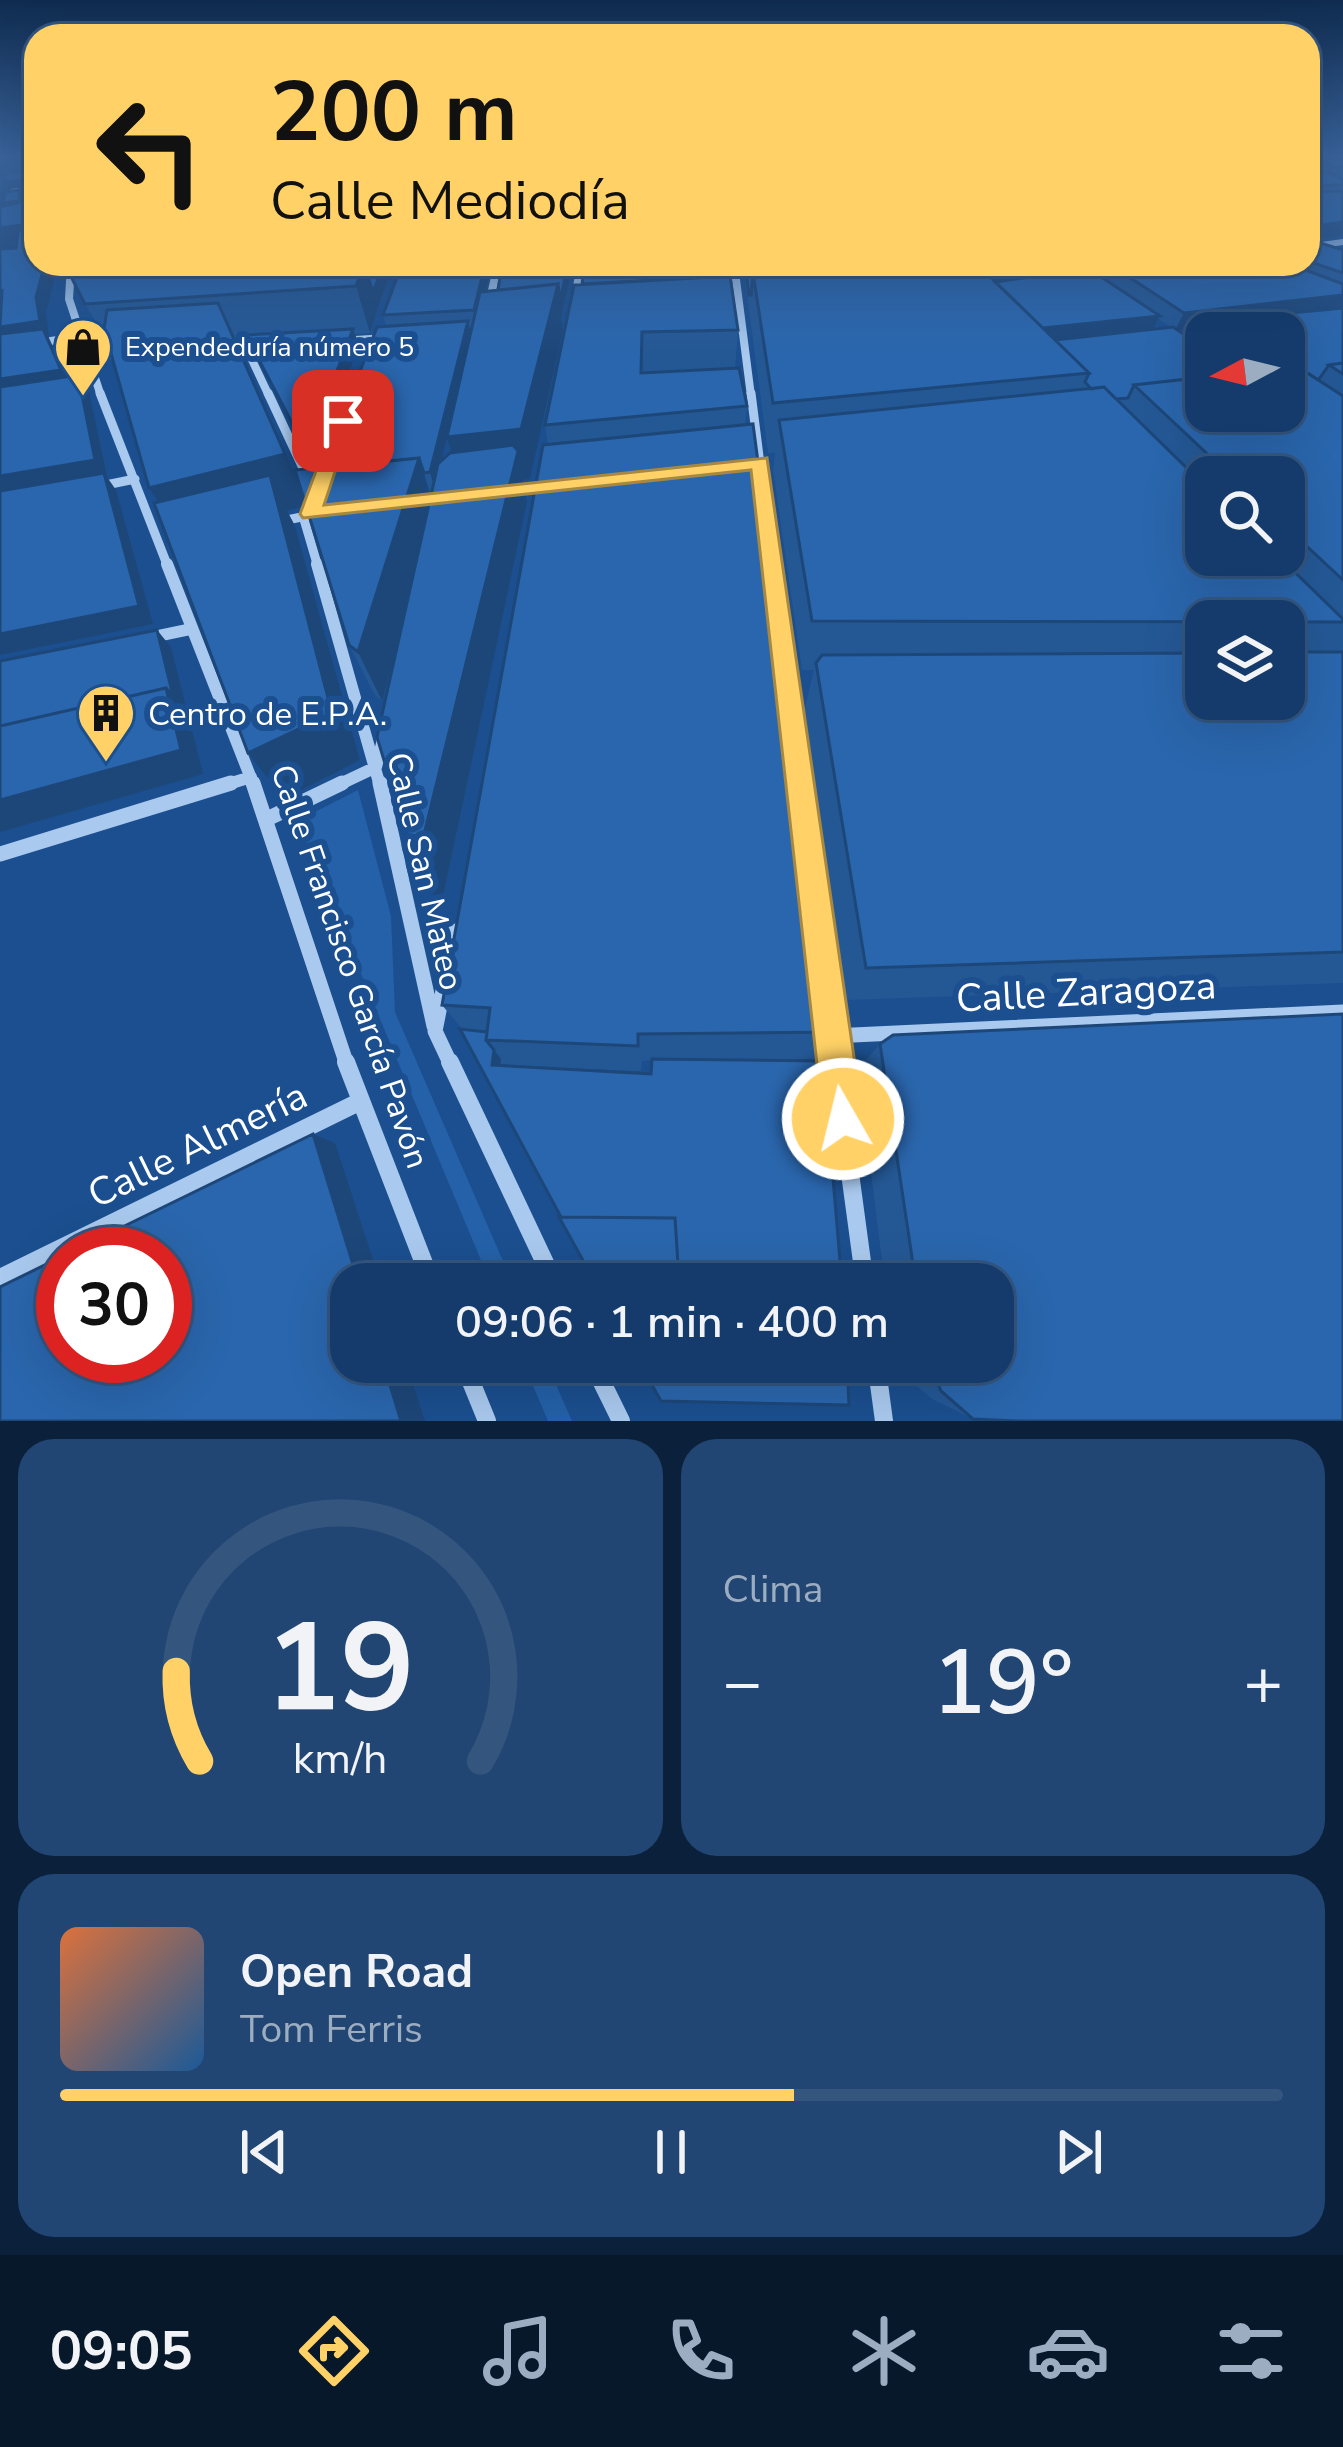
<!DOCTYPE html>
<html lang="es">
<head>
<meta charset="utf-8">
<style>
  body { margin:0; font-family:"Nunito Sans",sans-serif; background:#214673; color:#f1f3f6; height:100vh; display:flex; flex-direction:column; font-size:45px; white-space:nowrap }
  * { box-sizing:border-box; margin:0 }
  p { font-size:39px; color:#9dadc1 }
  .icon { flex:none; width:66px; height:66px; fill:none; stroke:currentColor; stroke-width:2; stroke-linecap:round; stroke-linejoin:round }
  .map { position:relative; height:1421px; overflow:hidden }
  .sheet { display:flex; flex-direction:column; gap:18px; padding:18px; background:#0b203b; flex:1 }
  .sheet>* { flex:none }
  .hud { position:absolute; left:24px; top:24px; width:1296px; height:252px; border-radius:36px; box-shadow:0 12px 48px #0002,0 0 0 3px #33557e; background:#ffd166; color:#111; overflow:hidden }
  .needle { width:78px; rotate:263deg }
  .fabs { position:absolute; left:1185px; top:312px; display:grid; gap:24px }
  .fabs a { display:grid; place-items:center; width:120px; height:120px; border-radius:24px; background:#143b6b; box-shadow:0 12px 48px #0002,0 0 0 3px #33557e; font-size:60px }
  .speed { position:absolute; left:36px; top:1227px; display:flex; gap:24px; font-size:60px; font-weight:700; text-align:center }
  .speed>* { display:grid; place-content:center; width:156px; height:156px; border-radius:50%; background:#143b6b; box-shadow:0 12px 48px #0002,0 0 0 3px #33557e; line-height:1 }
  .speed .limit { border:18px solid #d22; background:#fff; color:#111 }
  .pin { position:absolute; display:grid; place-items:center; width:102px; height:102px; color:#fff; margin:-51px; border-radius:24px; box-shadow:0 6px 18px #0006 }
  .me { position:absolute; width:132px; margin:-66px; rotate:352deg; stroke-linejoin:round; filter:drop-shadow(0 0 9px #0008) }
  .turn { display:flex; align-items:center; gap:42px; height:252px; padding:0 48px; font-size:54px }
  .turn .icon { width:156px; height:156px; stroke-width:2.5 }
  .turn b { display:block; font-size:84px; line-height:102px }
  .big { font-size:90px; font-weight:600; line-height:1.1 }
  .sheet .widget { flex:1; display:flex; flex-direction:column; justify-content:center; gap:18px; min-width:0; padding:0 42px; border-radius:36px; background:#214673 }
  .sheet .dial { align-items:center; gap:0 }
  .dial svg { height:312px; overflow:visible; fill:none; stroke:#33557e; stroke-width:7; stroke-linecap:round; text-anchor:middle }
  .dial text { fill:#f1f3f6; stroke:none }
  .song { display:flex; align-items:center; gap:36px }
  .cover { width:144px; height:144px; border-radius:18px; background:linear-gradient(135deg,hsl(20 70% 55%),hsl(210 70% 35%)) }
  .played { height:12px; border-radius:6px; background:linear-gradient(90deg,#ffd166 60%,#33557e 60%) }
  .keys { display:flex; justify-content:space-around; direction:ltr }
  .heat { display:flex; justify-content:space-between; align-items:center; font-size:66px; direction:ltr }
  .sheet .tiles { flex:1; display:grid; gap:18px; grid-template-columns:1fr 1fr }
  .widget:last-child { grid-column:span 2 }
  .trip { position:absolute; left:330px; top:1263px; width:684px; height:120px; border-radius:36px; background:#143b6b; box-shadow:0 12px 48px #0002,0 0 0 3px #33557e; font-weight:600; line-height:120px; text-align:center }
  .tab-bar { display:flex; height:192px; justify-content:space-around; align-items:center; background:#08182b; color:#9dadc1 }
  .tab-bar .icon { width:84px; height:84px }
  .tab-bar .current { color:#ffd166 }
  .tab-bar b { font-size:54px; color:#f1f3f6 }
  .map>svg:first-child { display:block }
  .green { fill:#2461a8 }
  .lines { fill:none; stroke-linecap:round; stroke-linejoin:round }
  .minor-far5 { stroke:#a9c9ee; stroke-width:6 }
  .minor-far4 { stroke:#a9c9ee; stroke-width:8 }
  .minor-far3 { stroke:#a9c9ee; stroke-width:9 }
  .minor-far2 { stroke:#a9c9ee; stroke-width:12 }
  .minor-far1 { stroke:#a9c9ee; stroke-width:15 }
  .minor { stroke:#a9c9ee; stroke-width:18 }
  .wall { fill:#245895; fill-rule:evenodd }
  .shaded-wall { fill:#1d4779 }
  .building { fill:#2a66ad; stroke:#1d4779; stroke-width:3 }
  .route { fill:#ffd166; stroke:#a68842; stroke-width:3 }
  .labels { text-anchor:middle; stroke-width:12; stroke-linejoin:round; paint-order:stroke }
  .far-poi-label { font-size:27px; fill:#fff; stroke:#1b4f8f; text-anchor:start }
  .poi-label { font-size:33px; fill:#fff; stroke:#1b4f8f; text-anchor:start }
  .street-label { font-size:33px; fill:#fff; stroke:#1b4f8f }
  .near-street-label { font-size:39px; fill:#fff; stroke:#1b4f8f }
</style>
</head>
<body>
<div class="map">
<svg width="1343" height="1421" viewBox="0 0 1343 1421">
  <rect width="100%" height="100%" fill="#1b4f8f"/>
  <path class="green" d="M358,790L391,916L395,1012L513,1284H491L297,821Z
    M523,1362H546L572,1421H548Z"/>
  <g class="lines">
    <path class="minor-far5" d="M0,192L36,187
      M1308,247L1343,242"/>
    <path class="minor-far4" d="M71,264L69,299L101,396
      M734,264L751,396
      M575,298L581,264
      M489,304L498,264
      M340,341L386,338
      M37,343L78,337
      M246,347L269,396
      M88,357L122,354"/>
    <path class="minor-far3" d="M100,393L168,567
      M268,393L309,481
      M751,393L773,567
      M96,487L135,479
      M303,516L318,567
      M277,522L321,513"/>
    <path class="minor-far2" d="M167,564L254,786
      M317,564L380,786
      M773,564L801,786
      M148,638L191,629
      M222,786L251,777
      M336,786L376,767L385,732"/>
    <path class="minor-far1" d="M253,783L347,1065
      M380,783L434,1026
      M801,783L807,831
      M267,819L342,783
      M0,854L231,783
      M830,1024L836,1065
      M832,1036L1343,1012
      M451,1065L435,1031L455,931"/>
    <path class="minor" d="M346,1062L432,1284
      M450,1062L555,1284
      M835,1062L865,1284
      M0,1278L359,1102
      M463,1362L487,1421
      M592,1362L621,1421
      M876,1362L884,1421"/>
  </g>
  <path class="wall" d="M1308,156L1343,167L1339,173L1332,174L1338,177L1343,169V236L1313,240L1343,250V983L846,1000L804,712L814,670H802L773,470L775,453H768L743,264H787L789,270L850,264H1308ZM1108,267L1103,278L1090,270ZM1159,319L1172,328L1153,330ZM1193,328L1187,337L1176,330ZM1206,333H1284V411H1206ZM1206,477H1284V555H1206ZM1206,621H1284V699H1206Z
    M402,264H492L485,291L498,290L502,264H573L561,317L563,330L530,479L523,480L527,502L441,906L400,637L382,701L374,694L349,645L306,506L287,511L295,526L360,760L284,799L248,753L158,502L107,340L85,304L393,265L370,333L355,334L359,345L316,462L310,460L249,341L237,342L300,485L323,468L386,326L383,315ZM447,438L451,453L442,461Z
    M574,285L738,330L735,368L747,406L745,425L833,1032L816,1059L713,1060L561,1217L462,1029L442,1005L548,445L545,425ZM652,1060L651,1074L534,1067L641,1071L642,1061Z
    M1343,1014V1421H1017L973,1419L932,1399L905,1376L899,1362H993V1284H885L858,1069L880,1044L893,1035Z"/>
  <path class="shaded-wall" d="M25,171L29,178V186L11,189L13,192L19,193L35,191L36,206L7,210L4,205L0,206V189L5,178Z
    M1343,222V236L1308,240V227Z
    M36,223V239L12,242L16,248L0,266V228Z
    M45,264H58L46,313L49,338L72,388L0,398V327L36,297Z
    M364,264L378,308L370,333L356,286Z
    M384,264L393,265L378,308L373,292Z
    M485,264H492L477,326L474,310Z
    M568,264H573L561,317L563,330L530,479L523,480L527,502L441,906L416,867L461,487L447,438L435,490L430,472L468,321L472,337Z
    M1026,264H1132H1109L1108,267L934,292L938,276Z
    M1343,295V310L1195,322L1193,328L1175,330L1184,313Z
    M218,303L309,505L287,511L295,526L360,760L284,799L248,753L183,538L149,488Z
    M1160,316L1152,332L1048,344L1032,329Z
    M353,329L359,345L316,462L309,444Z
    M78,375L89,392L107,477L116,490L153,624L0,655V476Z
    M419,458L435,509L382,701L358,652Z
    M157,630L171,647L203,774L0,832V800Z
    M494,1050L501,1059L499,1073L492,1065Z
    M313,1134L335,1143L381,1284H359Z
    M383,1362H406L425,1421H401Z"/>
  <path class="building" d="M32,156H36V169L30,168L29,159Z
    M1308,156H1313L1330,164L1308,165Z
    M1313,156L1343,160V167H1329L1330,164Z
    M25,171V179L7,182L5,178V173Z
    M1326,171L1343,180V185L1308,186V172Z
    M36,180V223L0,228V207L34,199L35,191L19,193L20,184Z
    M19,190L20,201L2,203L6,192Z
    M1343,191V222L1308,227V192Z
    M36,228V264H45L36,297L40,321L0,327L2,291L0,292V249L16,248L18,231Z
    M1308,239L1343,250V273L1308,261Z
    M71,264H332L331,266H342L344,264H364L356,286L85,304L65,265Z
    M364,264H384L373,292L367,274L371,273H367Z
    M402,264H485L474,310L383,315Z
    M502,264H568L560,301L558,284L498,290Z
    M585,264H726L728,276L582,284Z
    M745,264H787L789,270L753,273L751,295H749Z
    M864,264H977L1089,373L773,403L753,273Z
    M977,264H1026L983,270Z
    M1109,264H1290L1343,284V295L1184,313Z
    M1089,269L1160,316L1043,328L995,282Z
    M730,276L738,330L642,332L641,373L739,368L747,406L545,425L574,285Z
    M558,284L521,429L447,437L480,292Z
    M218,303L285,454L149,488L104,329L107,310Z
    M1343,308V363L1329,365L1319,379H1317L1298,367L1284,368V333H1211L1195,322Z
    M468,321L430,472L424,473L419,458L323,468L377,327Z
    M1173,327L1206,349V377L1134,385L1128,398L1116,399L1104,387L1091,389L1085,382L1089,373L1055,340Z
    M43,329L61,370L0,379V334Z
    M353,329L309,444L302,442L246,335Z
    M1343,363V374L1329,365Z
    M1298,367L1343,396V580L1284,525V477H1232L1134,385L1206,377V411H1284V368Z
    M78,375L95,460L0,476V387Z
    M1104,387L1206,487V555H1277L1343,619V622L812,621L779,420Z
    M753,424L833,1032L638,1034V1046L486,1040L490,1008L442,1005L543,445Z
    M513,445L518,451L416,867L377,737L438,464L450,453Z
    M419,458L358,652L349,645L295,470Z
    M104,473L139,606L0,634V491Z
    M270,475L332,713L248,753L154,503Z
    M157,630L173,696L166,688L0,726V661Z
    M1284,652H1343V952L866,968L816,663L822,655L1206,653V699H1284Z
    M166,688L181,750L0,800V726Z
    M1343,1014V1421H1017L973,1419L941,1391L929,1362H993V1284H916L880,1044L893,1035Z
    M460,1029L487,1032L486,1040L494,1050L492,1065L651,1074L652,1059L823,1061L841,1272L678,1264L675,1218L561,1217Z
    M313,1134L359,1284H351V1362H383L401,1421H0V1287L63,1256V1356H165V1254H67Z
    M559,1217L675,1218L678,1264L845,1272V1284H596Z
    M639,1362H847L849,1405L661,1401Z"/>
  <linearGradient id="sky" x2="0" y2="1"><stop stop-color="#0f2b4f"/><stop offset="0.44" stop-color="#39639b"/><stop offset="1" stop-color="#39639b" stop-opacity="0"/></linearGradient>
  <rect width="1343" height="355" fill="url(#sky)"/>
  <path class="route" d="M336,417L352,421L324,505L767,458L863,1119L857,1133L843,1138L829,1133L823,1119L751,470L303,518L300,514Z"/>
  <defs>
    <g id="shop-pin" transform="scale(3)"><path d="M0 17L-7.5 6A9.5 9.5 0 1 1 7.5 6Z" fill="#ffd166" stroke="#1b4f8f"/><path d="M-5-2.5h2.3a2.7 3.5 0 0 1 5.4 0H5L5.5 6h-11ZM-1.5-2.5h3a1.5 2.3 0 0 0-3 0Z" fill="#111"/></g>
    <g id="building-pin" transform="scale(3)"><path d="M0 17L-7.5 6A9.5 9.5 0 1 1 7.5 6Z" fill="#ffd166" stroke="#1b4f8f"/><path d="M-4-6H4V6H1V3H-1V6H-4ZM-2.5-4.3h1.7v1.8h-1.7ZM.8-4.3h1.7v1.8H.8ZM-2.5-1h1.7V.8h-1.7ZM.8-1h1.7V.8H.8Z" fill="#111"/></g>
  </defs>
  <g fill-rule="evenodd">
    <use href="#shop-pin" x="83" y="347"/>
    <use href="#building-pin" x="106" y="713"/>
  </g>
  <g class="labels">
    <g class="far-poi-label">
      <text x="125" y="356">Expendeduría número 5</text>
    </g>
    <g class="poi-label">
      <text x="148" y="725">Centro de E.P.A.</text>
    </g>
    <g class="street-label">
      <text transform="translate(426 871) rotate(77)" y="12">Calle San Mateo</text>
      <text transform="translate(351 966) rotate(71)" y="12">Calle Francisco García Pavón</text>
    </g>
    <g class="near-street-label">
      <text transform="translate(1086 991) rotate(-3)" y="14">Calle Zaragoza</text>
      <text transform="translate(197 1144) rotate(-26)" y="14">Calle Almería</text>
    </g>
  </g>
</svg>
<div class="fabs">
<a><svg class="needle" viewBox="-14 -14 28 28"><path d="M0-13l5 13h-10z" fill="#e53935"/><path d="M0 13l5-13h-10z" fill="#9dadc1"/></svg></a>
<a><svg class="icon" aria-label="search" viewBox="0 0 24 24"><circle cx="10" cy="10" r="6"/><path d="M15 15l6 6"/></svg></a>
<a><svg class="icon" aria-label="layers" viewBox="0 0 24 24"><path d="M12 4l9 5-9 5-9-5zM3 14l9 5 9-5"/></svg></a>
</div>
<div class="speed"><div class="limit">30</div></div>
<div class="pin" style="left:343px;top:421px;background:#d93025"><svg class="icon" aria-label="arrive" viewBox="0 0 24 24"><path d="M6 21V4h12l-3 4 3 4H6"/></svg></div>
<svg class="me" style="left:843px;top:1119px" viewBox="-20 -20 40 40"><circle r="17" fill="#ffd166" stroke="#fff" stroke-width="3"/><path d="M0-11L8 9 0 5-8 9z" fill="#fff"/></svg>
<div class="trip">09:06 · 1 min · 400 m</div>
<div class="hud">
<div class="turn"><svg class="icon" aria-label="left" viewBox="0 0 24 24"><path d="M17 20v-9H6M10 6l-5 5 5 5"/></svg><div><b>200 m</b>Calle Mediodía</div></div>
</div>
</div>
<section class="sheet">
<div class="tiles">
<div class="widget dial"><svg viewBox="0 0 100 80">
<path d="M14 69A42 42 0 1 1 86 69"/>
<path d="M14 69A42 42 0 0 1 8 46" stroke="#ffd166"/>
<text x="50" y="56" font-size="32" font-weight="700">19</text>
<text x="50" y="72" font-size="11">km/h</text>
</svg></div>
<div class="widget"><p>Clima</p>
<div class="heat"><a>−</a><b class="big">19°</b><a>+</a></div>
</div>
<div class="widget">
<div class="song"><i class="cover"></i><div><b>Open Road</b><p>Tom Ferris</p></div></div>
<div class="played"></div>
<div class="keys"><svg class="icon" aria-label="previous" viewBox="0 0 24 24"><path d="M18 5L8 12l10 7zM5 5v14"/></svg><svg class="icon" aria-label="pause" viewBox="0 0 24 24"><path d="M8 5v14M16 5v14"/></svg><svg class="icon" aria-label="next" viewBox="0 0 24 24"><path d="M6 5l10 7-10 7zM19 5v14"/></svg></div>
</div>
</div>
</section>
<nav class="tab-bar">
<b>09:05</b>
<svg class="icon current" aria-label="directions" viewBox="0 0 24 24"><path d="M12 3l9 9-9 9-9-9zM9 14v-3h6M13 9l2 2-2 2"/></svg>
<svg class="icon" aria-label="music" viewBox="0 0 24 24"><path d="M9 18V5l10-2v13"/><circle cx="6" cy="18" r="3"/><circle cx="16" cy="16" r="3"/></svg>
<svg class="icon" aria-label="phone" viewBox="0 0 24 24"><path d="M5 4h4l2 5-3 2q2 4 5 5l2-3 5 2v4C11 20 4 13 5 4z"/></svg>
<svg class="icon" aria-label="climate" viewBox="0 0 24 24"><path d="M12 3v18M4 7l16 10M4 17L20 7"/></svg>
<svg class="icon" aria-label="car" viewBox="0 0 24 24"><path d="M5 17H2v-5l4-1 3-4h7l3 4 3 1v5h-3M9 17h6M6 11h13"/><circle cx="7" cy="17" r="2"/><circle cx="17" cy="17" r="2"/></svg>
<svg class="icon" aria-label="filters" viewBox="0 0 24 24"><path d="M4 7h16M4 17h16"/><circle cx="9" cy="7" r="2"/><circle cx="15" cy="17" r="2"/></svg>
</nav>
</body>
</html>
